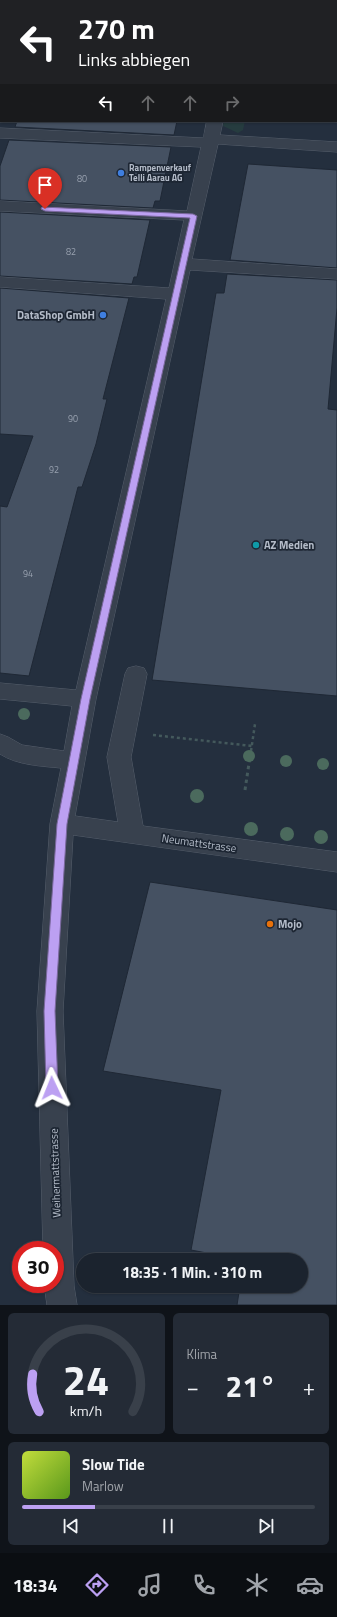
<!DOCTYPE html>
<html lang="de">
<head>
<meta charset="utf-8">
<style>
  body { margin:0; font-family:"Titillium Web",sans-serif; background:#242b36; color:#f1f3f6; height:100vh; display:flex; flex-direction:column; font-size:15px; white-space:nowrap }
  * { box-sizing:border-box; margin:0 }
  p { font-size:13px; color:#a0a4aa }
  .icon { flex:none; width:22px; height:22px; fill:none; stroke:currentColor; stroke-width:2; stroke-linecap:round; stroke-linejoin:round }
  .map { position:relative; height:1305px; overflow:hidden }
  .panel { display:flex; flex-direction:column; gap:8px; padding:8px; background:#0f1319; flex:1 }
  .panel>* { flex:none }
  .top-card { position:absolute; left:0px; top:0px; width:337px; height:122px; box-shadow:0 1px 3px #0004,0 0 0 1px #39404a; background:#202124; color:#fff; overflow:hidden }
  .speed { position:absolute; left:12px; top:1241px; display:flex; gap:8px; font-size:20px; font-weight:700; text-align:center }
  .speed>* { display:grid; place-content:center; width:52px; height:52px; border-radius:50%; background:#1b232e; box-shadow:0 1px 3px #0004,0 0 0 1px #39404a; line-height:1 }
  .speed .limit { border:6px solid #d22; background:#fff; color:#111 }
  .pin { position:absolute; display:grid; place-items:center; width:34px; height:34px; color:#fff; margin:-41px -17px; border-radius:50% 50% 50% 0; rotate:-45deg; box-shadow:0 0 4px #0007 }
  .pin .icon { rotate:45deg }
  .me { position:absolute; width:44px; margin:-22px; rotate:358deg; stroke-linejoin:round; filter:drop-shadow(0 0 3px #0008) }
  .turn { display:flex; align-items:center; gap:14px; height:84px; padding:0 12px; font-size:18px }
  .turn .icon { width:52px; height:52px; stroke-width:2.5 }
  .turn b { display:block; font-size:28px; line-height:34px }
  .lanes { display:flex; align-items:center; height:38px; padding:0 12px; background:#0003; justify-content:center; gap:20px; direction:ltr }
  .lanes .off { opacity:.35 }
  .big { font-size:30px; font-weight:700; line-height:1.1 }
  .panel .card { flex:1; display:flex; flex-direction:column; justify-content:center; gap:6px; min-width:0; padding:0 14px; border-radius:6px; background:#242b36 }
  .panel .dial { align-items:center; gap:0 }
  .dial svg { height:104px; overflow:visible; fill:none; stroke:#39404a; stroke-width:7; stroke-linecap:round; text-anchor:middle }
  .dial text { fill:#f1f3f6; stroke:none }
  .song { display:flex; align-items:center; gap:12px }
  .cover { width:48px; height:48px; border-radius:6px; background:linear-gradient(135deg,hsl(70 70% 55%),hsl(90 70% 35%)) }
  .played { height:4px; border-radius:2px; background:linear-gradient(90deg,#bca0f2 25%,#39404a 25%) }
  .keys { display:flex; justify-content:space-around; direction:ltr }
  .heat { display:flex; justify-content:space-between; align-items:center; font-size:22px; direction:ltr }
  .panel .tiles { flex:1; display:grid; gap:8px; grid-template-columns:1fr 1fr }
  .card:last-child { grid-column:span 2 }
  .trip { position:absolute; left:76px; top:1253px; width:232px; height:40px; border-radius:20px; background:#1b232e; box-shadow:0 1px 3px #0004,0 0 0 1px #39404a; font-weight:700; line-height:40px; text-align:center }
  .dock { display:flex; height:64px; justify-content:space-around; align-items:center; background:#0b0e12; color:#a0a4aa }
  .dock .icon { width:28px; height:28px }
  .dock .selected { color:#bca0f2 }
  .dock b { font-size:18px; color:#f1f3f6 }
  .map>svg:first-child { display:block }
  .green { fill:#263c3f }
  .building { fill:#455162; stroke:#1f2835 }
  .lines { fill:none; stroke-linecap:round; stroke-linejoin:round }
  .minor-casing { stroke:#565f6c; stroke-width:1 }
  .path-far1 { stroke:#44595c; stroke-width:2.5; stroke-dasharray:3 3; stroke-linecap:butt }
  .path { stroke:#44595c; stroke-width:3; stroke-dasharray:3.5 3.5; stroke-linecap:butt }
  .minor { fill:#38414e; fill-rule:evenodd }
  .tree { fill:#4b6a5d }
  .route { fill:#bca0f2; stroke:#7a689d }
  .shop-dot { fill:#3f7fe0; stroke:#1d2633; stroke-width:1.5 }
  .culture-dot { fill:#0f9aa8; stroke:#1d2633; stroke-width:1.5 }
  .food-dot { fill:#e8710a; stroke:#1d2633; stroke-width:1.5 }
  .labels { text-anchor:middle; stroke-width:3.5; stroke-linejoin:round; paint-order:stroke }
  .far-poi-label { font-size:9px; font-weight:bold; fill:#b4bcc9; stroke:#1d2633; text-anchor:start }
  .number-label { font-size:9px; fill:#98a1af }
  .poi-label { font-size:11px; font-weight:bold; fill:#b4bcc9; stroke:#1d2633; text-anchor:start }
  .street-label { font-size:11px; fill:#b4bcc9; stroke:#1d2633 }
</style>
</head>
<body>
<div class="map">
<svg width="337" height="1305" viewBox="0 0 337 1305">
  <rect width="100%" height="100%" fill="#242f3e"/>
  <path class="green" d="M224,121H245L243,130L238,133L223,126Z"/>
  <path class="building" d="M17,121H177L174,135L15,127Z
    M9,140L171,147L160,201H155L153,208L0,200V166Z
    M248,164L337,170V268L230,260Z
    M0,212L150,220L137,277H134L132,284L0,276Z
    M227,274L337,280V308L328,409L337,410V696L152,680L216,293H224Z
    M0,288L129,298L103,399H107L96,444L82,487H78L29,676L0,673V506L7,507L33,436L0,434Z
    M150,882L337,910V1305H237L240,1286H301V1260H244L191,1250L221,1090L103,1071Z"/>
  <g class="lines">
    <g class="minor-casing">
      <path id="minor" d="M62,0H79L80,1H63Z
        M194,0H209L193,1Z
        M234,0H248V1H234Z
        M336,34H337V42H336Z
        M336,64H337V72H336Z
        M336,84H337V92H336Z
        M0,91H1V99H0Z
        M207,121H223L220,135L337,142V152L218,144L192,259L337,269V279L190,270L96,699L75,816L118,822L107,757L125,674L128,668L136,666L144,668L147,674L131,757L143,826L337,852V872L73,835L63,1011L74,1286L77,1305H47L44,1284H55V1250H43L37,1011L50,824L61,768C40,766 17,765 0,754V734L8,737L22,745L64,751L72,706L0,699V683L76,690L166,299L0,287V277L169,288L184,220L0,211V201L187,211L201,147L0,138V128L203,138Z"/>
    </g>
    <path class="path-far1" d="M153,735L252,746
      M251,751L255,724"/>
    <path class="path" d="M245,790L251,750"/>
    <use href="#minor" class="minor"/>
  </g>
  <g class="tree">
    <circle cx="24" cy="714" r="6"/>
    <circle cx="249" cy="756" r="6"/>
    <circle cx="286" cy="761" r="6"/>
    <circle cx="323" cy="764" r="6"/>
    <circle cx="197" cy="796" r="7"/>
    <circle cx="251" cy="829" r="7"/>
    <circle cx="287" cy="834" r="7"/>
    <circle cx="321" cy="837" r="7"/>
  </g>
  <path class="route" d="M42,207L193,214L197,216L90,699L67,824L55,1011L58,1088L56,1091L52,1093L48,1091L46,1088L44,1011L57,824L81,699L190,218L45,211L41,209Z"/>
  <g class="shop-dot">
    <circle cx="121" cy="173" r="4"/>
    <circle cx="103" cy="315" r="4"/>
  </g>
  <circle class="culture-dot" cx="256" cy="545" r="4"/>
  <circle class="food-dot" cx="270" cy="924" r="4"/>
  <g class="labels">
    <g class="far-poi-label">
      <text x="129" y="171">Rampenverkauf<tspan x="129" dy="10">Telli Aarau AG</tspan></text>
    </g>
    <g class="number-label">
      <text x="82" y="182">80</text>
      <text x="71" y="255">82</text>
      <text x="73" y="422">90</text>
      <text x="54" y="473">92</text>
      <text x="28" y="577">94</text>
    </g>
    <g class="poi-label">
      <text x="95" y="319" text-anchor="end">DataShop GmbH</text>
      <text x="264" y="549">AZ Medien</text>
      <text x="278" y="928">Mojo</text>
    </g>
    <g class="street-label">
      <text transform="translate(199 843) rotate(8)" y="4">Neumattstrasse</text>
      <text transform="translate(55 1173) rotate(-92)" y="4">Weihermattstrasse</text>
    </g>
  </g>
</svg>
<div class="speed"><div class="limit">30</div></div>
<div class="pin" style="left:45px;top:209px;background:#d93025"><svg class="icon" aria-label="arrive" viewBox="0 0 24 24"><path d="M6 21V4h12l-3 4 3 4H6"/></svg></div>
<svg class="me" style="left:52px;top:1088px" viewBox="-20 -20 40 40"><path d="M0-17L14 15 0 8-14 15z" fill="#bca0f2" stroke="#fff" stroke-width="4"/></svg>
<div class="trip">18:35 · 1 Min. · 310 m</div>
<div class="top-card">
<div class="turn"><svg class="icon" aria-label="left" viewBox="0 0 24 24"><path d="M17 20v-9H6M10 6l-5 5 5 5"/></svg><div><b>270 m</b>Links abbiegen</div></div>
<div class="lanes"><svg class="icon" aria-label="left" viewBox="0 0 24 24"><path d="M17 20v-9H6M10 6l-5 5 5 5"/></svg><svg class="icon off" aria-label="ahead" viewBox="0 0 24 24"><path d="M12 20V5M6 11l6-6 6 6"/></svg><svg class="icon off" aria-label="ahead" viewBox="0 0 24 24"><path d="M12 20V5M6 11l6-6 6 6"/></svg><svg class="icon off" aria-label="right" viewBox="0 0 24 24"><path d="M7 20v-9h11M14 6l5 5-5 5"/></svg></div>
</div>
</div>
<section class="panel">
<div class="tiles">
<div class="card dial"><svg viewBox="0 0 100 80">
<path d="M14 69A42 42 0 1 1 86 69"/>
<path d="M14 69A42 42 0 0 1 9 40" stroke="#bca0f2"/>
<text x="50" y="56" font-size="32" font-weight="700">24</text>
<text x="50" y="72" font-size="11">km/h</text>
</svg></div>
<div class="card"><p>Klima</p>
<div class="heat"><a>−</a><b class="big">21°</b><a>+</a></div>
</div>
<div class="card">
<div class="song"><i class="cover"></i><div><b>Slow Tide</b><p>Marlow</p></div></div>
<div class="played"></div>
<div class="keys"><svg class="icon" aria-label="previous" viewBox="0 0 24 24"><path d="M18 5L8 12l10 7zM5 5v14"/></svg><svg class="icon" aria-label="pause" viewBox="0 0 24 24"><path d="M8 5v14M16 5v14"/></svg><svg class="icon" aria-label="next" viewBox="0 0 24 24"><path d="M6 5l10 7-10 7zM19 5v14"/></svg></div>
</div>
</div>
</section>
<nav class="dock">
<b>18:34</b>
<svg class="icon selected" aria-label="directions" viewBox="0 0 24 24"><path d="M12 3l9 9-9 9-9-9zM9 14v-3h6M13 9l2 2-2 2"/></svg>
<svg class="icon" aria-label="music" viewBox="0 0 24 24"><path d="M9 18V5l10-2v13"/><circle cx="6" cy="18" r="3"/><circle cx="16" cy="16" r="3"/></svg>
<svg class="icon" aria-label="phone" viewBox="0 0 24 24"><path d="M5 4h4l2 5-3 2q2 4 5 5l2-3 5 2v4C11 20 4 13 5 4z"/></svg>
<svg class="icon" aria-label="climate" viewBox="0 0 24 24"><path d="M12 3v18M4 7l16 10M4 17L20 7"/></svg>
<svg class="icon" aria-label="car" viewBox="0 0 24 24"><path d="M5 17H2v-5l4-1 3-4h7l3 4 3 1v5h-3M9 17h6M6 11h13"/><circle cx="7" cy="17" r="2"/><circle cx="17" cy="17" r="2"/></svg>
</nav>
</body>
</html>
